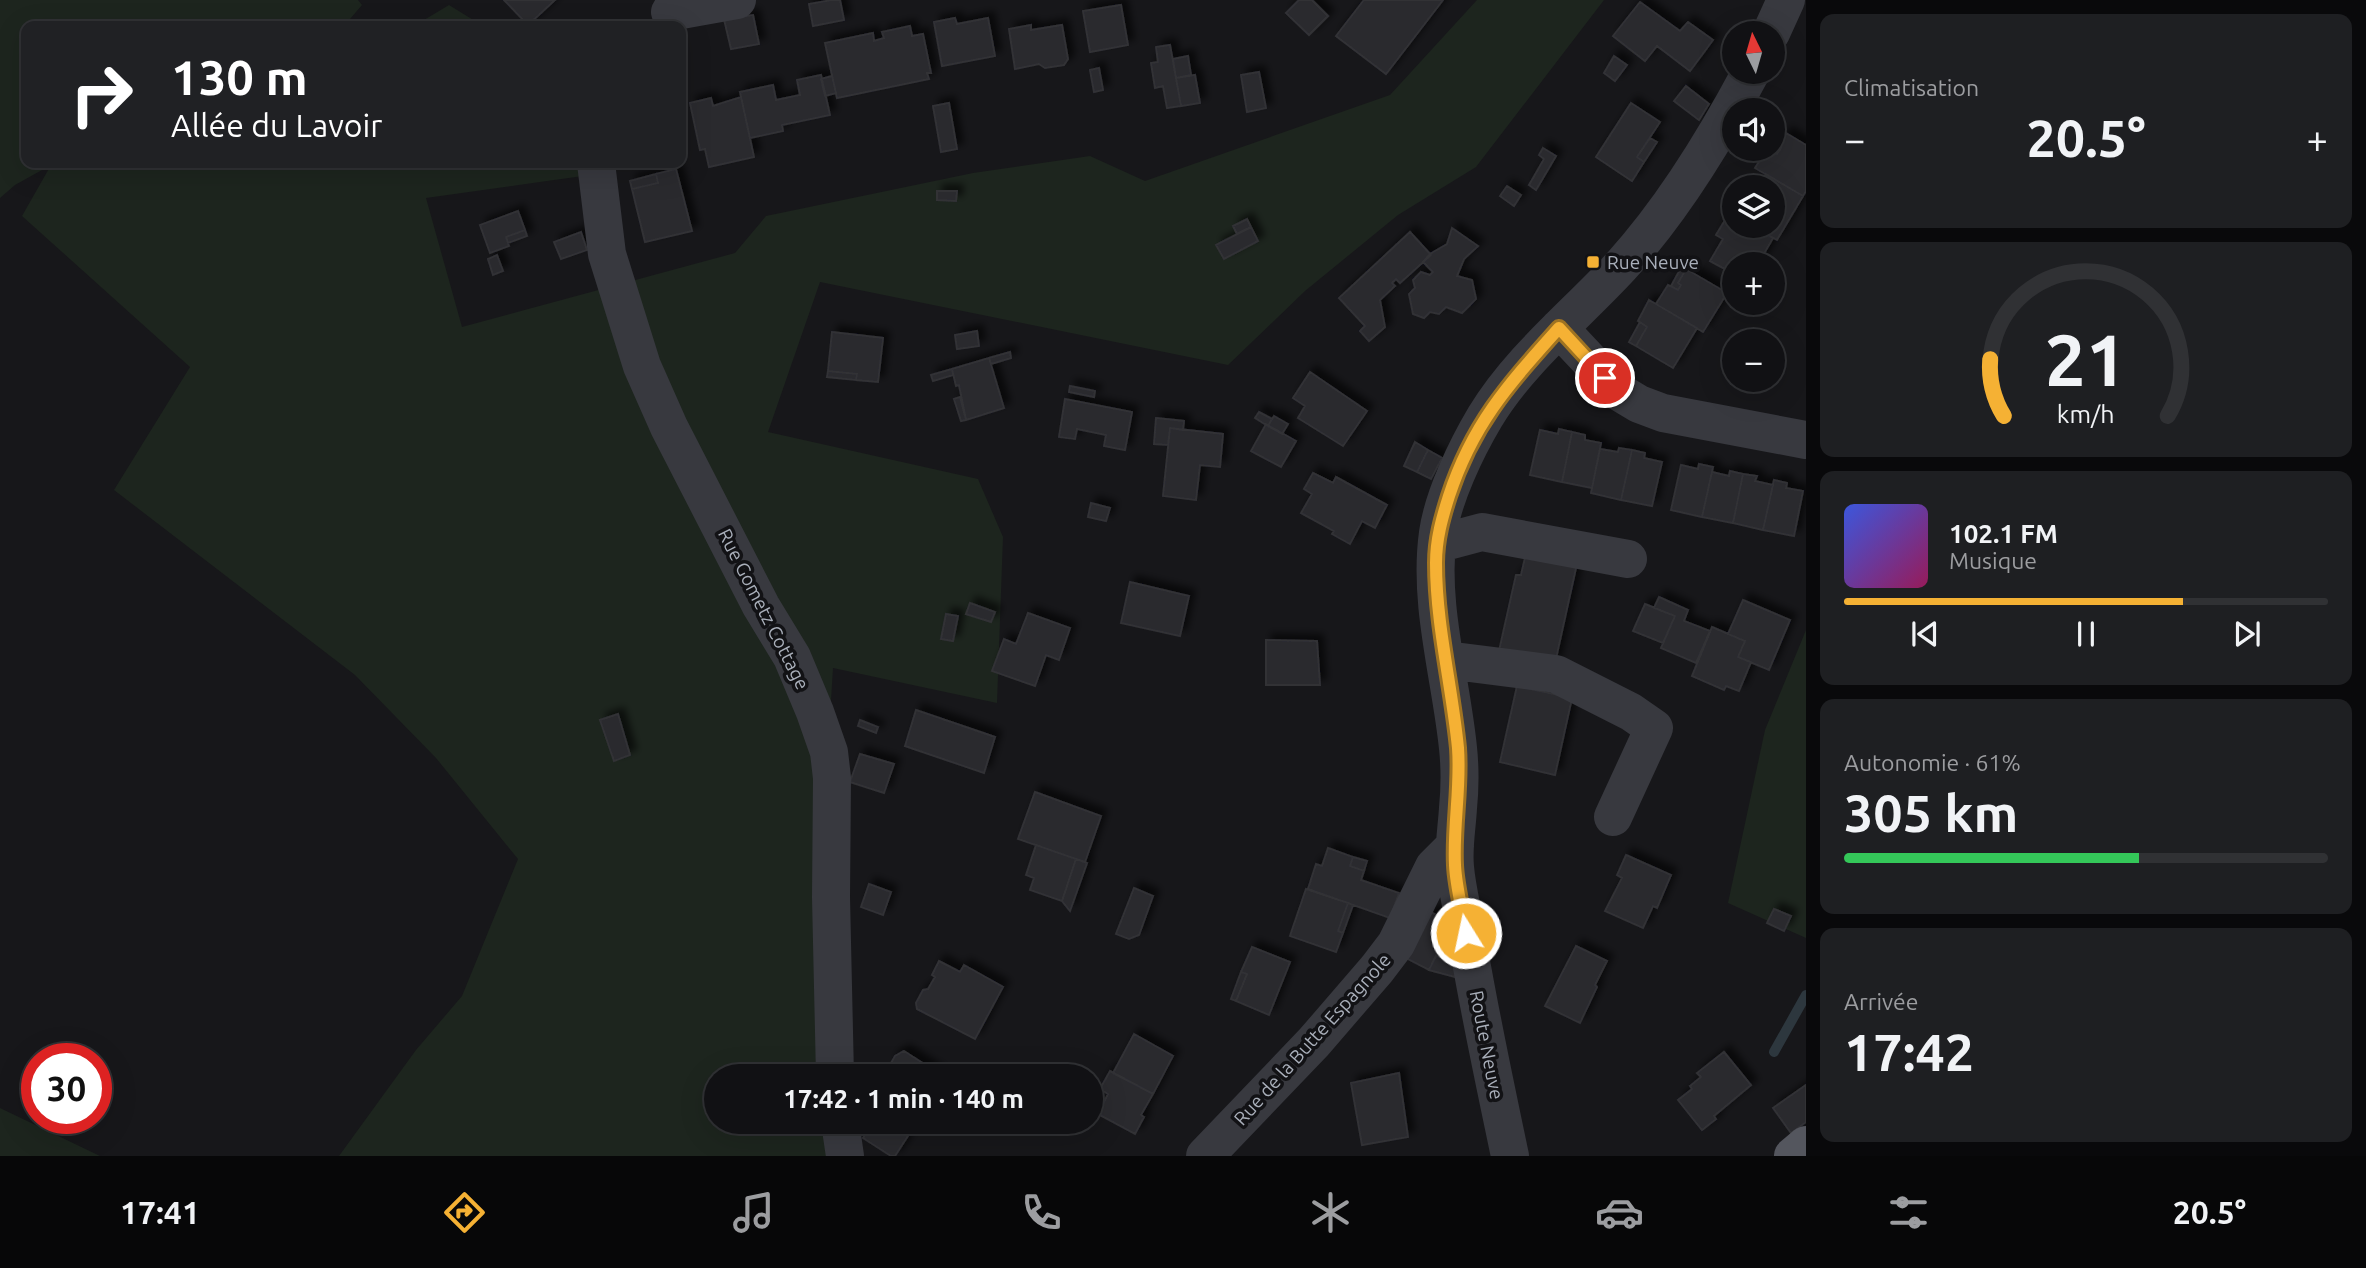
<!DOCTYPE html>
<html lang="fr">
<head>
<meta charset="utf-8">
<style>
  body { margin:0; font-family:Ubuntu,sans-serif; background:#1e1f22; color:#f1f3f6; height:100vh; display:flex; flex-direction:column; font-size:26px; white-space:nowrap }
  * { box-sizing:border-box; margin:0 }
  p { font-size:23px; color:#9c9da0 }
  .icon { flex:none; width:38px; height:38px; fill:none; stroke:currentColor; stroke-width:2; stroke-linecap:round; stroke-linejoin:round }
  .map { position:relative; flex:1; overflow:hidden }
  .details { display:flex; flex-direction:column; gap:14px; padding:14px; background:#09090b; width:560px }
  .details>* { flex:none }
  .top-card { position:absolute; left:21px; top:21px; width:665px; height:147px; border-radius:14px; box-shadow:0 7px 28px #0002,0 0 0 2px #303134; background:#202124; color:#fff; overflow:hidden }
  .needle { width:46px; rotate:355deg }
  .fabs { position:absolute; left:1722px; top:21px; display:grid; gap:14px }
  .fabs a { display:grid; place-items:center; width:63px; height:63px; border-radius:50%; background:#111114; box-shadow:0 7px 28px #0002,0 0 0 2px #303134; font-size:35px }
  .speed { position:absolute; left:21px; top:1043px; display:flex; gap:14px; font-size:35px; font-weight:700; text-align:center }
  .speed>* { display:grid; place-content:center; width:91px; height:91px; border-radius:50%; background:#111114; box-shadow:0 7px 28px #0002,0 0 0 2px #303134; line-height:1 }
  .speed .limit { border:10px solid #d22; background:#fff; color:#111 }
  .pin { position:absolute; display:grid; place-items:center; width:60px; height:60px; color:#fff; margin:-30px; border:4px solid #fff; border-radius:50%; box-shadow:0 2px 7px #0007 }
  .me { position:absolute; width:77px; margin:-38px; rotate:350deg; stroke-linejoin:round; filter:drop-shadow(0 0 5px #0008) }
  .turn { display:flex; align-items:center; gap:24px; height:147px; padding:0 35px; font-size:32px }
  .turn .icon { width:91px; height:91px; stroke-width:2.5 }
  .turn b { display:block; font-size:49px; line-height:60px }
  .big { font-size:52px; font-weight:600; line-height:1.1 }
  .details .card { flex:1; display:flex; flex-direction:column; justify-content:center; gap:10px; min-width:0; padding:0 24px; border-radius:14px; background:#1e1f22 }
  .details .dial { align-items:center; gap:0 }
  .dial svg { height:182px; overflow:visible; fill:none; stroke:#303134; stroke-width:7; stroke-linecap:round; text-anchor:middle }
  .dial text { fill:#f1f3f6; stroke:none }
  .song { display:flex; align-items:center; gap:21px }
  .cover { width:84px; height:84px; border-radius:10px; background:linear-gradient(135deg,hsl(230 70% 55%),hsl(330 70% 35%)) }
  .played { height:7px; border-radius:4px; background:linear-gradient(90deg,#f5b134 70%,#303134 70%) }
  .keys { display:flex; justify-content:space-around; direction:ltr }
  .heat { display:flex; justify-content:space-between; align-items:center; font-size:38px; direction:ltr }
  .charge { height:10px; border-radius:5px; background:linear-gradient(90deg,#34c759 61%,#303134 0) }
  .trip { position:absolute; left:704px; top:1064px; width:399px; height:70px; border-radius:35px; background:#111114; box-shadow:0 7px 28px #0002,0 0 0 2px #303134; font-weight:600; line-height:70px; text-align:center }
  .dock { display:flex; height:112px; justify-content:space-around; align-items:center; background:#070708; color:#9c9da0 }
  .dock .icon { width:49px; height:49px }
  .dock .current { color:#f5b134 }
  .dock b { font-size:32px; color:#f1f3f6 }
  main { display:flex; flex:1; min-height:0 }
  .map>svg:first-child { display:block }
  .green { fill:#1d251e }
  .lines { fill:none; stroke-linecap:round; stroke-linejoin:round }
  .stream { stroke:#2d373e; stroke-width:10 }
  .building { fill:#2a2a2e; stroke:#313136; stroke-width:2; filter:url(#shadow) }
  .minor { stroke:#38393f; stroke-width:38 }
  .major { stroke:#54565e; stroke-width:38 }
  .route-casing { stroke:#9f7322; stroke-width:18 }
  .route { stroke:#f5b134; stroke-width:12 }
  .poi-dot { fill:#f5b134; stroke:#121215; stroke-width:2.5 }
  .labels { text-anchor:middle; stroke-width:7; stroke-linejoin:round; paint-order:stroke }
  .poi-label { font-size:19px; fill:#a9afba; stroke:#121215; text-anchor:start }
  .street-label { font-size:19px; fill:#a9afba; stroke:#121215 }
</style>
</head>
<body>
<main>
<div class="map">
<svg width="1806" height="1156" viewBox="0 0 1806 1156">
  <defs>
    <filter id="shadow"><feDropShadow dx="6" dy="-6" stdDeviation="3.5" flood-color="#0009"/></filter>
  </defs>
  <rect width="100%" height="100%" fill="#17171a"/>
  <path class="green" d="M0,0H358L362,5L344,26H26V163H596L597,174L426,198L462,327L735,253L766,216L973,173L1090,156L1145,181L1390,95L1477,0H1604L1476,167L1398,215L1305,291L1228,365L820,282L768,432L978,479L1003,537L997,703L833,668L819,896L827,1076H716V1122H832L837,1156H339L416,1050L462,996L518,859L436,758L355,675L114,490L190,367L22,216L51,165L15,185L0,198Z
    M449,5L483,26H414Z
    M1806,630V938L1728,903L1765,730Z
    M0,1108L100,1156H0Z"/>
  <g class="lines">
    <path class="stream" d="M1774,1052L1806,995"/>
  </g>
  <path class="building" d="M504,0H555L528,25Z
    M832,0H840L844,20L813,26L809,4Z
    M1299,0H1312L1328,16L1309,35L1286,13Z
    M1364,0H1443L1386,74L1336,36Z
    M1640,2L1680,31L1688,22L1713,40L1690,71L1657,46L1645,61L1613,36Z
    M1121,5L1128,45L1090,52L1083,11Z
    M753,15L759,44L731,49L724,19Z
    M955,18L957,24L988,18L995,56L942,66L934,22Z
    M1031,25V30L1062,25L1068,59L1064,65L1045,68L1039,64L1015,69L1009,29Z
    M910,26L912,36L923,34L931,73H927L929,79L837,98L825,43L873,33L874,41L884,38L882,32Z
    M1170,45L1181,106L1167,108L1163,86L1155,88L1151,63L1158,62L1156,47Z
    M1188,56L1191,75L1176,78L1173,59Z
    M1614,56L1627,65L1615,81L1604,73Z
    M1099,68L1103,90L1094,92L1090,70Z
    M1259,72L1266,108L1247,112L1241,75Z
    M821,75L830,115L782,125L783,131L750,138L740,92L773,85L776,100L800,95L797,80Z
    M1195,75L1200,103L1181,106L1176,78Z
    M832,76L836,93L825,96L821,79Z
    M1686,86L1709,104L1699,120L1674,101Z
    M741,97L754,157L709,167L705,149L700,150L690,103L711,98L713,106Z
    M949,103L957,149L941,152L933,106Z
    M1631,103L1660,122L1637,157L1644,162L1632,181L1596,157Z
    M1786,133L1806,145V191L1803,196L1755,168L1767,149L1777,154L1781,148L1777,146Z
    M1650,138L1657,142L1644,162L1637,157Z
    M1543,148L1556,156L1536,190L1529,185L1544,159L1539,155Z
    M676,169L692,231L645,242L632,189L658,183L656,174Z
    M656,174L658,183L632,189L630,181Z
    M1766,174L1803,196L1777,240L1753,226H1773V187H1759Z
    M1507,186L1521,195L1514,206L1500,196Z
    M937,191H957L956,201L937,200Z
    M518,211L525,230L506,237L509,246L490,253L480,225Z
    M1730,212L1734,215V226H1753L1773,238L1758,264H1734V274L1710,261L1723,239L1716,235Z
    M1247,219L1251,227L1237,234L1233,226Z
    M1251,227L1258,241L1224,259L1216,245Z
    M1452,228L1478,246L1464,259L1457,276L1472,280L1476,299L1462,313L1446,307L1439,314L1430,312L1424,318L1413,314L1409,294L1415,288L1413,280L1421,272L1430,275L1433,272L1423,262L1430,254L1447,244Z
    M525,230L527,236L508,243L506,237Z
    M581,232L587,250L561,259L554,242Z
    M1410,232L1431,255L1400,283L1396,279L1392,283L1395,286L1380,300L1385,327L1369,341L1360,331L1365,326L1339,298Z
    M497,255L503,271L493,275L488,259Z
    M1682,266L1686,269L1678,283L1681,285L1678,290L1671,286Z
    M1686,269L1727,293L1703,332L1656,304L1668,285L1678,290L1681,285L1678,283Z
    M1649,300L1697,328L1673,368L1636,346L1647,327L1638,321Z
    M1640,322L1647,327L1636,346L1629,342Z
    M977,331L979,346L957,349L955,335Z
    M832,332L883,338L878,382L856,380L857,374L828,371Z
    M1010,352L1011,358L991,364L989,358Z
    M989,358L1004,408L966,420L959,385L956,386L952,369Z
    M952,369L953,375L933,381L931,375Z
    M828,371L857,374L856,380L827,377Z
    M1310,372L1367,411L1343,446L1298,418L1305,406L1293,398Z
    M1070,386L1095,391L1094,397L1069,392Z
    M960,397L966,420L961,421L954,399Z
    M1065,399L1132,412L1125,450L1104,446L1106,435L1077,429L1075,439L1059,437Z
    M1259,412L1272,419L1268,426L1255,418Z
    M1274,416L1288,424L1282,434L1268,426Z
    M1156,418L1184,421L1183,430L1170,428L1168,445L1154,444Z
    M1266,424L1296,441L1281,467L1251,451Z
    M1170,428L1223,434L1220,467L1200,465L1196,500L1163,496Z
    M1559,429L1572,432L1562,482L1530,475L1540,430L1558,434Z
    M1572,432L1585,435V440L1601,443L1592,488L1562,482Z
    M1415,442L1428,450L1417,472L1404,466Z
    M1619,448L1632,450L1621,500L1591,493L1600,449L1618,452Z
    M1428,450L1442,458L1431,479L1417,472Z
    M1632,450L1645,453L1644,458L1662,462L1652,506L1621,500Z
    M1699,464L1713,467L1702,517L1671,510L1681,465L1698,469Z
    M1730,471L1743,474L1733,523L1702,517L1712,472L1729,476Z
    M1313,473L1333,483L1336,477L1387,505L1375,528L1362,521L1350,544L1332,534L1334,531L1301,513L1312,494L1304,489Z
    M1743,474L1757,476L1755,481L1773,485L1763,530L1733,523Z
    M1774,480L1787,483L1786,488L1803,491L1794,536L1763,530Z
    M1091,503L1110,508L1106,521L1088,517Z
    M1527,549L1578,559L1555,663L1499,651L1516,575H1521Z
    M1130,582L1189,596L1180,636L1121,623Z
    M1659,597L1688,610L1684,621L1710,631L1696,663L1661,648L1675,616L1654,608Z
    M1743,600L1790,620L1769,670L1738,657L1745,641L1728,634Z
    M970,603L995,612L991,622L966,614Z
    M1645,604L1675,616L1663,643L1633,631Z
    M1028,613L1070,628L1059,660L1046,655L1035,686L992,671L1004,639L1016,644Z
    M946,614L958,616L953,641L941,639Z
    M1712,627L1745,641L1738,657L1751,662L1739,691L1726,686L1724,690L1692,676Z
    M1266,640L1317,641L1320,685H1266Z
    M1517,686L1572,698L1555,775L1500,762Z
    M916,710L995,737L984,773L905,746Z
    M618,714L630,755L614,761L600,720Z
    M860,720L878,727L876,733L858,726Z
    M860,754L894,764L884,793L850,782Z
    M1035,792L1101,816L1085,862L1018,839Z
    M1036,845L1076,859L1062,901L1030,890L1034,878L1026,875Z
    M1328,848L1353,857L1350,866L1364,871L1361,880L1399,893L1390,918L1308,889L1316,864L1322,866Z
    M1626,855L1671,875L1657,908L1653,906L1643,928L1605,911L1622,878L1617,875Z
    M1353,857L1367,861L1364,871L1350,866Z
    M1076,859L1087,863L1070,911L1062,901Z
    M869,884L891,892L883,915L861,907Z
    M1134,888L1153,896L1139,935L1129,939L1116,934Z
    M1306,889L1348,903L1338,931L1343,933L1336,952L1290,936Z
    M1348,903L1353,905L1343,933L1338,931Z
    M1774,909L1791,916L1784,931L1767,923Z
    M1428,911L1452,922L1429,970L1406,958Z
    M1576,946L1607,961L1595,985L1597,987L1580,1023L1545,1006Z
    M1252,947L1290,962L1269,1015L1236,1001L1247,974L1241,972Z
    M1436,956L1458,962L1455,977L1429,970Z
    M939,961L960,972L964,965L1003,987L975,1039L917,1009L916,1003L923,990L928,989L935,977L932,975Z
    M1241,972L1247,974L1236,1001L1231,999Z
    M1134,1034L1173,1056L1153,1094L1113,1073Z
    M904,1051L938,1073L937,1076H887L895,1065L891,1063L895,1056Z
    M1724,1052L1751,1085L1714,1116L1716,1119L1702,1130L1678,1100L1692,1089L1690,1086L1701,1077L1697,1073Z
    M1110,1071L1153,1094L1141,1115L1144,1117L1135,1134L1098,1114L1108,1094L1100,1089Z
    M1399,1073L1408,1137L1362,1145L1351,1083Z
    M1806,1085V1122L1791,1133L1773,1108Z
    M874,1122H917L895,1156H891L863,1138Z"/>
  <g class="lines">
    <path class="minor" d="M670,12L737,0
      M1771,33L1786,0
      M596,163L607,254L642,366L669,427L761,606L792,657L815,712L829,752L832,778L831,897L835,1076
      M1559,328L1619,392L1639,404L1663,413L1806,440
      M1437,544L1482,532L1628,559
      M1446,660L1556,674L1631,712L1654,728L1613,817
      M840,1122L845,1156
      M1205,1156L1314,1042L1377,969L1396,944L1434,867L1455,846
      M1510,1156C1495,1084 1479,1011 1467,938C1464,915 1457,891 1455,867C1453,848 1457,827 1458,808C1460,788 1460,767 1458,748C1451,678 1428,604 1438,533C1443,497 1466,449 1485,417C1520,359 1576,315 1621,266C1673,209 1715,140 1751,72"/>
    <path class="major" d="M1793,1156L1806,1145"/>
  </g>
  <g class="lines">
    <g class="route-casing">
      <path id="route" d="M1466,933C1463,911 1456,888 1455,865C1453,826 1461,787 1458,748C1452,686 1436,625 1436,563C1436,539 1442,518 1449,496C1473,423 1509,384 1559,328L1605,378"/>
    </g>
    <use href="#route" class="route"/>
  </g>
  <rect class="poi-dot" x="1586" y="255" width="14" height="14" rx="3.5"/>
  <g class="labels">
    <g class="poi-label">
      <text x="1607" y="269">Rue Neuve</text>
    </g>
    <g class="street-label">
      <text transform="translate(764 609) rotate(63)" y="7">Rue Gometz Cottage</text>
      <text transform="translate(1312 1039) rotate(-48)" y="7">Rue de la Butte Espagnole</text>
      <text transform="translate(1487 1045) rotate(79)" y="7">Route Neuve</text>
    </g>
  </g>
</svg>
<div class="fabs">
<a><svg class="needle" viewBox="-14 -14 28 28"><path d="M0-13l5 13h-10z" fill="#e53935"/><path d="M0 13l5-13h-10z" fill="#9c9da0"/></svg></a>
<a><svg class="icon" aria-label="sound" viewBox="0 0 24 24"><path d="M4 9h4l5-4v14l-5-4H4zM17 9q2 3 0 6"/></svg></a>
<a><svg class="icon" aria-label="layers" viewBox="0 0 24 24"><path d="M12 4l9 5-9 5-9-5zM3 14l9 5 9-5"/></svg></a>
<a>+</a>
<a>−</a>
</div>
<div class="speed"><div class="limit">30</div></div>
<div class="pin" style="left:1605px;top:378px;background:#d93025"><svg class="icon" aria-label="arrive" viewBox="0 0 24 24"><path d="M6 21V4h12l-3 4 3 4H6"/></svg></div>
<svg class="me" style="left:1466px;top:933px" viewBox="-20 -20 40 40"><circle r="17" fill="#f5b134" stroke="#fff" stroke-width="3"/><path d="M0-11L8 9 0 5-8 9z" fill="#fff"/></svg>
<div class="trip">17:42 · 1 min · 140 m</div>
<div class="top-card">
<div class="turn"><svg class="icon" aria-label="right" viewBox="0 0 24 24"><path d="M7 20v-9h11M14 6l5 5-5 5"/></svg><div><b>130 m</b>Allée du Lavoir</div></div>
</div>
</div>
<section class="details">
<div class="card"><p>Climatisation</p>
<div class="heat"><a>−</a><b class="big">20.5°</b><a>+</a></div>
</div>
<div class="card dial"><svg viewBox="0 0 100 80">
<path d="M14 69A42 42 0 1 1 86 69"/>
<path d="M14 69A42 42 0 0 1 8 44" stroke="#f5b134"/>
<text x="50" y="56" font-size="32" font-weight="700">21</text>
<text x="50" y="72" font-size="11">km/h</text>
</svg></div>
<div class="card">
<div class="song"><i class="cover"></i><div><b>102.1 FM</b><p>Musique</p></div></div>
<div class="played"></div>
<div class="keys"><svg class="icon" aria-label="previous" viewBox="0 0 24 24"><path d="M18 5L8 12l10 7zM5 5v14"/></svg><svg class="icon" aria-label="pause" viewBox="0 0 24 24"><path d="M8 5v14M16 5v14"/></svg><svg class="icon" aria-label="next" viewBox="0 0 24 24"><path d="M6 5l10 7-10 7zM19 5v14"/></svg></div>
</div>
<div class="card"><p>Autonomie · 61%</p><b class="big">305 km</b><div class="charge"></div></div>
<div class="card"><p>Arrivée</p><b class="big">17:42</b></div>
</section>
</main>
<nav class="dock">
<b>17:41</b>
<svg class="icon current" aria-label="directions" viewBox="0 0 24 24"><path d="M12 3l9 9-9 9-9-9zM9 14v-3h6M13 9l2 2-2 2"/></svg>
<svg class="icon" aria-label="music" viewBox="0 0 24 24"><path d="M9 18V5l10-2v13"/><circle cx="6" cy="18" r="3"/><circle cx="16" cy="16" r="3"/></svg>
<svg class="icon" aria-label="phone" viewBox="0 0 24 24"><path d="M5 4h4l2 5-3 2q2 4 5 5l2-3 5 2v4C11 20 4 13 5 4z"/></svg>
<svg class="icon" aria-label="climate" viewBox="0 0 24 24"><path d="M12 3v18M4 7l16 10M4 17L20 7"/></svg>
<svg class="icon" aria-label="car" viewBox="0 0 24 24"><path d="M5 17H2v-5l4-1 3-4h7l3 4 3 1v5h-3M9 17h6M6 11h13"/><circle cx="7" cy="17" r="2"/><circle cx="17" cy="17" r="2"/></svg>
<svg class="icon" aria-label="filters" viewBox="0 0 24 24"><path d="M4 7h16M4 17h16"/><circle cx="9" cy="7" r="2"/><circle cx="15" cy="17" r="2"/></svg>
<b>20.5°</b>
</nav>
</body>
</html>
